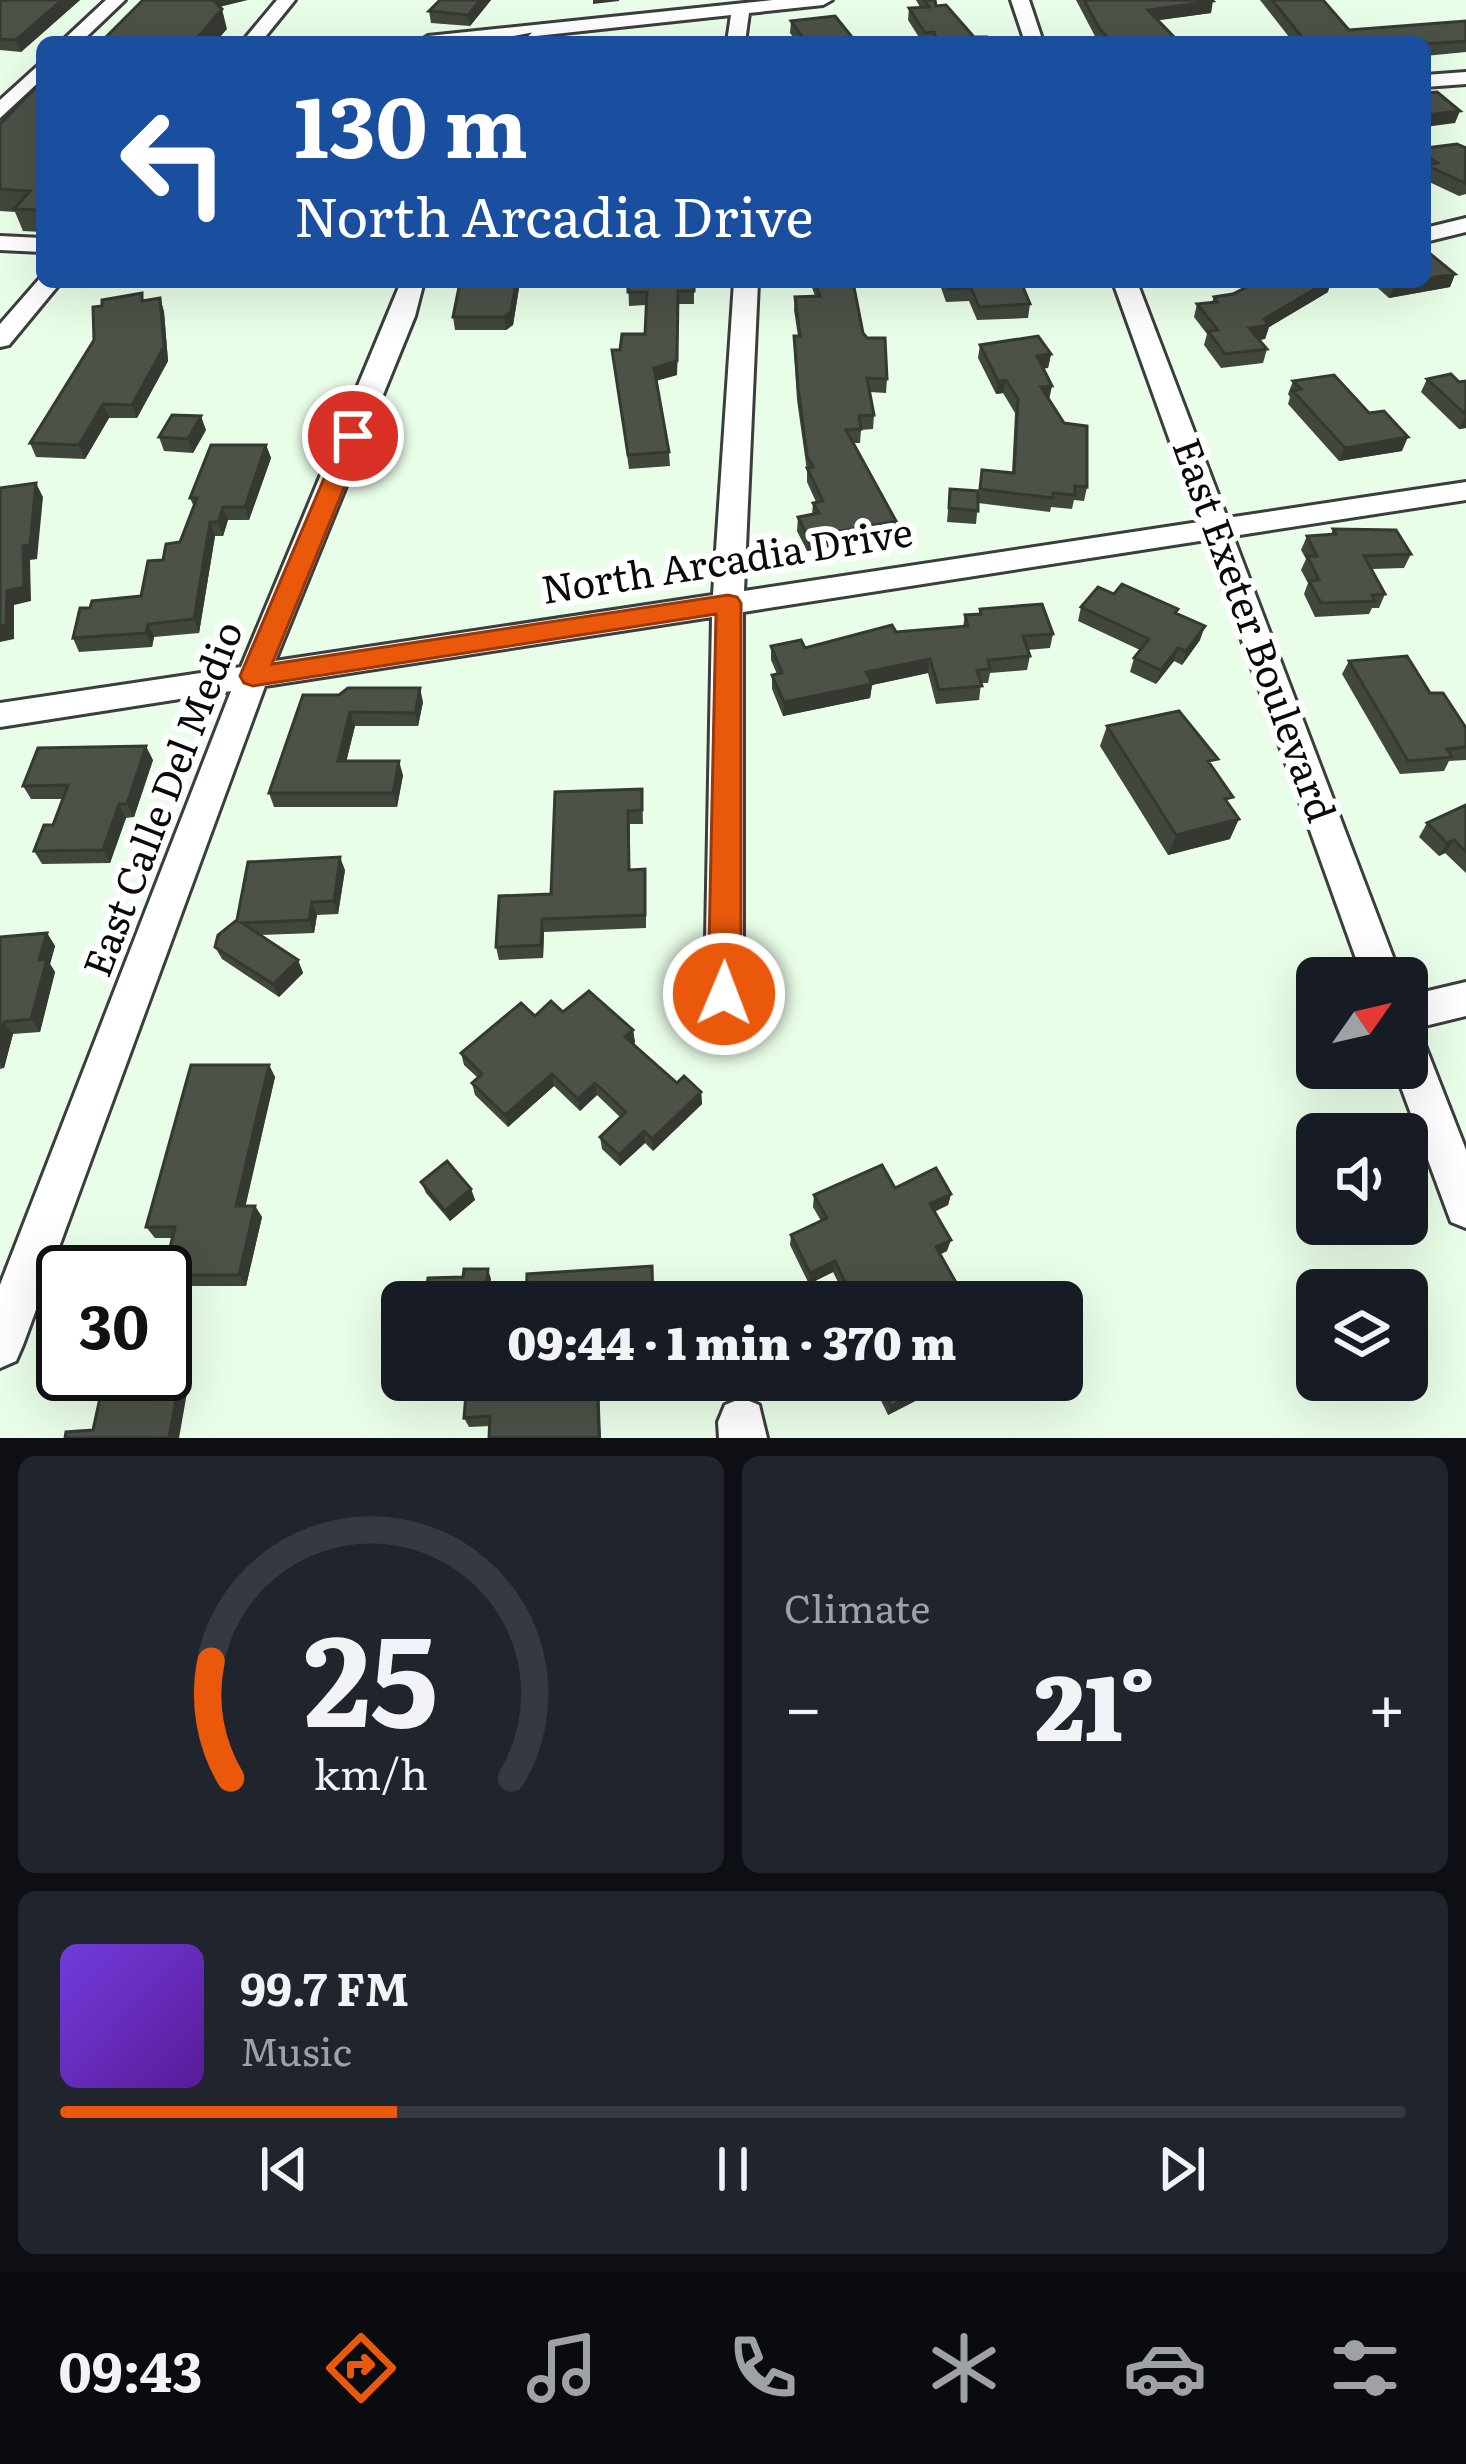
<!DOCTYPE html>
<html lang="en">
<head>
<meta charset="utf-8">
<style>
  body { margin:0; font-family:Literata,serif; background:#20242c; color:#f1f3f6; height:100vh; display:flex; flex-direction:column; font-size:45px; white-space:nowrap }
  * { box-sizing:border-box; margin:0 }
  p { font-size:39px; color:#9ea1a6 }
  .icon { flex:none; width:66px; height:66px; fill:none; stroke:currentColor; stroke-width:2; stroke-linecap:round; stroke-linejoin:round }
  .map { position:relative; height:1438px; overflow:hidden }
  .drawer { display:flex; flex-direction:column; gap:18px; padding:18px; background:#0d0f14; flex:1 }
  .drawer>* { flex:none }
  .hud { position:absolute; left:36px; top:36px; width:1395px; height:252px; border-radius:18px; box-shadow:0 12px 48px #0002; background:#1a4fa0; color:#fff; overflow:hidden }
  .needle { width:78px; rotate:56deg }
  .buttons { position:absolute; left:1296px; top:957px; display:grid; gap:24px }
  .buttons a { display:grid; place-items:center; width:132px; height:132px; border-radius:18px; background:#171b24; box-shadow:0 12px 48px #0002; font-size:60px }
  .speed { position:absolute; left:36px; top:1245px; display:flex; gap:24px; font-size:60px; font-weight:700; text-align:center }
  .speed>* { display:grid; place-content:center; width:156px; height:156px; border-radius:50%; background:#171b24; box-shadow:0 12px 48px #0002; line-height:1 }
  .speed .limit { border:6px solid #111; border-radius:18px; background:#fff; color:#111 }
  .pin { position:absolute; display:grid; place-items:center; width:102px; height:102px; color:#fff; margin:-51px; border:6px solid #fff; border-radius:50%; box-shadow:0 3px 12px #0007 }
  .me { position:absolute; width:132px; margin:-66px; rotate:1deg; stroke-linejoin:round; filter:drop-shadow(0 0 9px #0008) }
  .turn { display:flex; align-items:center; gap:42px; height:252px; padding:0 60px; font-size:54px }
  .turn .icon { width:156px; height:156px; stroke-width:2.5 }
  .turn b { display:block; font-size:84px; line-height:102px }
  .big { font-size:90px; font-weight:800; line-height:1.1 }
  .drawer .tile { flex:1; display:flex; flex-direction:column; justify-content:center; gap:18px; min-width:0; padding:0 42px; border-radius:18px; background:#20242c }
  .drawer .dial { align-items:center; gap:0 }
  .dial svg { height:312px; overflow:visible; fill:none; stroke:#363941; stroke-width:7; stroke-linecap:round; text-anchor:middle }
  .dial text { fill:#f1f3f6; stroke:none }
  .song { display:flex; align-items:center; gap:36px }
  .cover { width:144px; height:144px; border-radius:18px; background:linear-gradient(135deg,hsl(260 70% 55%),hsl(270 70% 35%)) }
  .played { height:12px; border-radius:6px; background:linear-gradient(90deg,#ea580c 25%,#363941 25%) }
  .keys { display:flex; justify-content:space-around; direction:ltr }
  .heat { display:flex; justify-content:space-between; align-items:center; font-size:66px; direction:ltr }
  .drawer .tiles { flex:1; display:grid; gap:18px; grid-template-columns:1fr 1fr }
  .tile:last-child { grid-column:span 2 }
  .trip { position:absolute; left:381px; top:1281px; width:702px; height:120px; border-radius:18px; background:#171b24; box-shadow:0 12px 48px #0002; font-weight:800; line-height:120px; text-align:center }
  .tab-bar { display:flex; height:192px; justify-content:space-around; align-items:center; background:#090b0e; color:#9ea1a6 }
  .tab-bar .icon { width:84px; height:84px }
  .tab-bar .active { color:#ea580c }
  .tab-bar b { font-size:54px; color:#f1f3f6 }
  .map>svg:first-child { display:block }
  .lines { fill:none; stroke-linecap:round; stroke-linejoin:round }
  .minor-casing { stroke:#3d3d3d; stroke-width:6 }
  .minor { fill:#fff; fill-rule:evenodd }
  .wall { fill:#41473d }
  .shaded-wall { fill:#353932 }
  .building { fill:#4c5247; stroke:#353932; stroke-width:3 }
  .route { fill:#ea580c; stroke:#983908; stroke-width:3 }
  .labels { text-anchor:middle; stroke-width:12; stroke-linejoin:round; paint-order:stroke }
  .street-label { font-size:39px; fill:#0a0a0a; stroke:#fff }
</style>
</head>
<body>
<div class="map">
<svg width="1466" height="1438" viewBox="0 0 1466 1438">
  <rect width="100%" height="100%" fill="#e9fee9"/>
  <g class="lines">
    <g class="minor-casing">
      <path id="minor" d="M106,0H125L81,42H61Z
        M277,0H295L261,42H242Z
        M773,0H832L823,5L749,13L745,42H727L731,15L480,42H419L428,36Z
        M1011,0H1029L1043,42H1025Z
        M42,62V79L0,118V100Z
        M1466,72V84L1425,87V75Z
        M1466,218V232L1425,242V228Z
        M0,236L42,238V252L0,250Z
        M41,277L42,282H61L9,345L0,347V324Z
        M401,282L423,285L415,316L275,661L713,595L734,282H758L744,591L1199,522L1113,282H1137L1227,518L1466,482V500L1233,536L1401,978H1363L1206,540L743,612V994L738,1006L724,1011L710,1006L705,994L712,617L265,686L23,1345L16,1361L0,1368V1285L231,691L0,727V703L241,667Z
        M1466,982V1016L1408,1030L1421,1035L1466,1150V1228L1451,1222L1394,1068H1407V996Z
        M742,1398L759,1405L767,1438H719L718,1422L725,1405Z"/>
    </g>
    <use href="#minor" class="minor"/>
  </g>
  <path class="wall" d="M0,0H80L21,52L0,50Z
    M440,0H491L470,26L431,23L429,11Z
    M916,0H935L936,6L974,37L989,42H922L908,20L909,8L920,7Z
    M1076,0H1212L1211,13L1158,20L1174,37L1173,42H1098Z
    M1260,0H1332H1323L1349,30L1466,21V52L1425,56V42H1293Z
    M791,21L852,37L851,42H797L790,33Z
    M42,81V232L23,231L15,212L0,211V124Z
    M1425,148H1466V194L1459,196L1425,180Z
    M1455,274L1450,287L1389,298L1371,282H1425Z
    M460,282H520L513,325L506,330H455L453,317Z
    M628,282H694V304H679L677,375L656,381L669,452L670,466L629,469L612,350H620L645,334L646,305L629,306Z
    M810,282H853L863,333L887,379L886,393L870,392L874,415L873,429L861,430L860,443H853L896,521L895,535L807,551L797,531L798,517L812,514L813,503L816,502L807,482V471L797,400L794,350V336H798L794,310L795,297L815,296Z
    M939,282H1021L1030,304L1028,318L977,320L969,301L946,302Z
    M1328,292L1269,327L1265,339L1259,340L1267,349L1263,363L1221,368L1204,345L1207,334L1194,317L1197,304L1212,302L1214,297Z
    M160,298L164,312L168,361L137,418H109L85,459L36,457L30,443L144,301Z
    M980,345L1051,354L1048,368H1043L1049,400L1087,487L1084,501L1074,500L1072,509L1051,507L1050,512L978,503L976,524L947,522L950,489L978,501L982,470L1012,473L1015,413L1003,393L996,394L978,358Z
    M1427,379L1459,382L1466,381V428L1459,429L1421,392Z
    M1293,381L1402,451L1339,461L1288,404L1290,397L1288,394Z
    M206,430L193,453L164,451L159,437Z
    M266,445L271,458L249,520H228L223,536H215L199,633L154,637L152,647L79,652L73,638L90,608L141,596L180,542L194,507L190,498Z
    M1333,529L1411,554L1404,568L1372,569L1385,594L1379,608H1372L1369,614L1315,617L1304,594L1308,583L1301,570L1306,559L1301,550L1307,536L1331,535Z
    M1114,594L1178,609L1177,614L1200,640L1182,665L1174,661L1156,684L1130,672L1134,658L1140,650L1078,621L1081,607Z
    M980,609L1053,634L1050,648L1027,650L1030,656L1027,670L990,673L988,683H981L979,700L936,704L928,673L872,685L870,698L783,716L772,689V675L777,674L771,660V646L805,648L896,632L963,627L965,615L979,614Z
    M1349,661L1430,693L1466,728V760L1449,761L1444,771L1400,774L1342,674Z
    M303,695L423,702L418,726H355L346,761L403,775L397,807H274L269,793Z
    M1107,726L1214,769L1230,839L1168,855L1100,746Z
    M153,760L134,817L126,818L110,863L42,864L34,851L53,825L63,799H31L23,786Z
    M642,789L643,824H630V870L646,882V928L544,932L543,958L499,960L496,947L551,894Z
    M1466,805V873L1445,853L1439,856L1419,837L1427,823Z
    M345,870L338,914L317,915L314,933L261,935L298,960L303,973L279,997L222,959L215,947L218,935Z
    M47,933L55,946L50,964L55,972L40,1032L13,1034L4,1068L0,1069V937Z
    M563,1012L633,1030L635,1043L633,1044L677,1083L701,1092L702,1104L653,1151L645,1143L620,1166L602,1149L600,1137L621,1118L597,1095L580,1111L554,1086L508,1127L475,1095L472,1083L478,1078L464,1065L461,1053L535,1016Z
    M269,1065L275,1077L245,1206H255L262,1217L246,1286H171L165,1278V1272L173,1238H155L146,1227Z
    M421,1182L471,1189L475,1200L450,1221L426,1193Z
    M895,1188L951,1194L948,1205L934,1212L947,1251L940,1254L967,1302H858L857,1299L848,1302L833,1272L809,1284L790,1245L791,1235L821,1221L813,1207L814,1195Z
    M467,1380L601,1438L490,1426L469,1427L464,1418Z
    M871,1380H956L888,1415Z"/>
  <path class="shaded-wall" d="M62,0H80L21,52L16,40Z
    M204,0H248L207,10Z
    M480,0H491L470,26L468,15Z
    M593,0H619V1L593,4Z
    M1213,1L1211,13L1146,22L1148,10Z
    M222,9L227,29L216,42H194Z
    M852,37L851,42H809Z
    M1460,111L1455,123L1425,127V115Z
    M1455,274L1450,287L1389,298L1395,285L1425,282V279Z
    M516,282H520L513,325L506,330L504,317Z
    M1327,282H1331L1328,292L1269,327L1265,339L1245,341L1249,328Z
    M678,291L677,375L654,381V368Z
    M160,298L164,312L168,361L137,418L132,405Z
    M1051,354L1048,368L1035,370L1037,356Z
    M1006,380L1003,393L996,394L998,381Z
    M1052,386L1049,400L1041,387Z
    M103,404L109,418L85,459L79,445Z
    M1466,415V428L1459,429Z
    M201,416L206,430L193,453L188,439Z
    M1408,437L1402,451L1339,461L1345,448Z
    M266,445L271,458L249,520L245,507Z
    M36,483L43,497L37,559L30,560L31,601L14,605V639L0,642V626L7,591L23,546Z
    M223,507L228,520L223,536L218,522Z
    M896,521L895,535L807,551L808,537Z
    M210,522L215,536L199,633L194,619Z
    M148,624L154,637L152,647L146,633Z
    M1205,626L1200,640L1182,665L1186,651Z
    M1178,648L1174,661L1156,684L1161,670Z
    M930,659L928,673L872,685L870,698L783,716L784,702L866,672Z
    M420,688L423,702L418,726L415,713Z
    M350,712L355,726L343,775L338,761Z
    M146,746L153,760L134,817L127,804Z
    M399,761L403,775L397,807L393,793Z
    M119,804L126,818L110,863L103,850Z
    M1239,819L1230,839L1168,855L1176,835Z
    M1454,840L1445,853L1439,856L1447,843Z
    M340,857L345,870L338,914L334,901Z
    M312,902L317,915L314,933L309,920Z
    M542,919L544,932L543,958L541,945Z
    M47,933L55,946L50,964L55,972L40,1032L31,1019L39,960Z
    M298,960L303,973L279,997L273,984Z
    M4,1022L13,1034L4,1068L0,1063V1035Z
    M633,1030L635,1043L627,1049L625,1037Z
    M269,1065L275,1077L243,1217L236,1206Z
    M552,1074L554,1086L508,1127L505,1115Z
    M595,1083L597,1095L580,1111L578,1099Z
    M701,1092L702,1104L653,1151L652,1139Z
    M644,1131L645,1143L620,1166L619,1155Z
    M471,1189L475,1200L450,1221L445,1211Z
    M951,1194L948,1205L927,1215L930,1204Z
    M255,1206L262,1217L246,1286L239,1275Z
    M951,1240L947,1251L933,1258L936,1247Z
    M835,1261L833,1272L809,1284L810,1273Z
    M488,1269L491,1279L489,1302H484Z
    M859,1289L857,1299L848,1302L850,1293Z
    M180,1378L188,1387L179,1438H169Z
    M597,1380H599L601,1438H599Z
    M942,1380H956L888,1415L891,1406Z"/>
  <path class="building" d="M0,0H62L16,40L0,39Z
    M143,0H213L222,9L194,42H101Z
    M440,0H480L468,15L429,11Z
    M924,0H935L936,6L946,5L974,37H987L989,42H938L934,32L925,33L909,8L929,7Z
    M1084,0H1212L1213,1L1148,10L1174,37L1156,38L1160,42H1111L1099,28Z
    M1272,0H1323L1349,30L1466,21V41L1425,44V42H1337L1334,40L1306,42Z
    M835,16L852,37L806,42L791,21Z
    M527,35L520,41L559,36L563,42H488Z
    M42,81V206L38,210L14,209L30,191L0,189V124Z
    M1437,92L1460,111L1425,115V93Z
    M1457,144L1466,148L1465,183L1426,165L1437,163L1425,154V148Z
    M1425,252H1428L1455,274L1425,279Z
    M460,282H516L511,312L504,317H453Z
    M628,282H694V291H678L677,361L654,368L669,452L628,455L612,350H620L622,334H645L647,292H628Z
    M815,282H853L863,333L867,338H885L887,379L867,378L874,415L859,416L861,429L846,430L896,521L808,537L798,517L819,513L813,503L823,501L807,468L813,467L807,456L798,387L794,336H800L795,297L820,296Z
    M946,282H1021L1030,304L979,307L971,288L948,289Z
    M1256,282H1327L1264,319L1269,325L1249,328L1267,349L1225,354L1208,331L1218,330L1197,304L1217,302L1214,297L1233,294Z
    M142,293V301L160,298L164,347L132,405L103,404L79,445L30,443L94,340L93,307L102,306V300Z
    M1038,336L1051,354L1037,356L1052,386L1041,387L1064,423L1087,426V487L1075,486V495L1053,493V498L980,489L982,470L1014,473L1018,399L1006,380L998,381L980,345Z
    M1451,374L1459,382L1466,381V415L1427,379Z
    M1334,375L1369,413L1384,411L1408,437L1345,448L1293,391L1301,389L1293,381Z
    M172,415L201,416L188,439L159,437Z
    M211,445H266L245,507H223L218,522H210L194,619L148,624L146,633L73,638L80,608H90L92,601L141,596L148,561L163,560L166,544L180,542L197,498H190Z
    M36,483L30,545L23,546L24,587L7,591L6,625L0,626V488Z
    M950,489L978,491V511L949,508Z
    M1333,529L1396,530L1411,554L1364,556L1385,594L1372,595L1375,601L1321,603L1309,581L1319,580L1307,556H1317L1307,536L1336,534Z
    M1122,584L1178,609L1175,613L1205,626L1186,651L1178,648L1161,670L1134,658L1149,639L1081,607L1098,587L1114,594Z
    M1042,604L1053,634L1023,636L1030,656L988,660L990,669L977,670L982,686L939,690L930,659L866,672L872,684L784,702L772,675L782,673L771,646L801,640L805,648L892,625L896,632L968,626L965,615L981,614L980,609Z
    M1407,656L1430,693H1443L1466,728V747L1447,749L1452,757L1408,761L1349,661Z
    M348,688H420L415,713L350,712L338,761H399L393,793H269L303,695H339Z
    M1179,711L1218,759L1208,761L1233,797L1225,799L1239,819L1176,835L1107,726Z
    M146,746L127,804H119L103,850L34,851L44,825H53L68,785L23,786L38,748Z
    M642,789V810L628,811L629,870L645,869V915L542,919L541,945L496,947L499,896L551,894L555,792Z
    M1466,805V852L1454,840L1447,843L1427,823Z
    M340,857L334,901L312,902L309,920L242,923L298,960L273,984L215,947L218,935L237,920L248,862Z
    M47,933L39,960L47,959L31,1019L4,1022L0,1035V937Z
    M589,991L633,1030L625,1037L677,1083L684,1076L701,1092L652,1139L644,1131L619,1155L600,1137L626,1112L595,1083L578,1099L552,1074L505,1115L472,1083L482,1074L461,1053L521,1003L535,1016L551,1001L563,1012Z
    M191,1065H269L236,1206H255L239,1275H165L164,1272L175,1227H146Z
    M447,1161L471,1189L445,1211L421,1182Z
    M882,1165L895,1188L936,1168L951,1194L930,1204L951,1240L936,1247L967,1302H865L859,1289L850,1293L835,1261L810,1273L791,1235L827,1218L814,1195Z
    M652,1266L653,1302H526L527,1274Z
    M464,1269H488L484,1302H425L428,1278L463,1277Z
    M180,1378L169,1438H65L66,1432L93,1430L103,1384Z
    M467,1380H597L599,1438H489L490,1416L464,1418Z
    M878,1380H942L891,1406Z"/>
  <path class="route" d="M353,429L365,436L272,664L728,595L737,597L741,603V994L736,1004L724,1008L713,1004L708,994L716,614L253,686L244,683L240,676L342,436Z"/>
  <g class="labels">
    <g class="street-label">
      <text transform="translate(727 561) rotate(-9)" y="14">North Arcadia Drive</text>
      <text transform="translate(1254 630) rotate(70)" y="14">East Exeter Boulevard</text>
      <text transform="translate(163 799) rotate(-69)" y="14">East Calle Del Medio</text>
    </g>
  </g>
</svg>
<div class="buttons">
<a><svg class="needle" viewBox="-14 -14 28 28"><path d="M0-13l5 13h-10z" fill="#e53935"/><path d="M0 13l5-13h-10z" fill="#9ea1a6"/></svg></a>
<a><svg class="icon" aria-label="sound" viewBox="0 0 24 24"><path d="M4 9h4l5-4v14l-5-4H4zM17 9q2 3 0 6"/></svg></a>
<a><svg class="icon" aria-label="layers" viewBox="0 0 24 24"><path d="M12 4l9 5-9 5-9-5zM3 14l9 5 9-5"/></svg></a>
</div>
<div class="speed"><div class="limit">30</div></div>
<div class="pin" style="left:353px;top:436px;background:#d93025"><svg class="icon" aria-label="arrive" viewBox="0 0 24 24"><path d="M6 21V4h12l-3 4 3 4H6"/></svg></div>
<svg class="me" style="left:724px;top:994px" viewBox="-20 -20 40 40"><circle r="17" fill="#ea580c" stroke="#fff" stroke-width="3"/><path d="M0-11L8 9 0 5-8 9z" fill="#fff"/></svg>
<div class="trip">09:44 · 1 min · 370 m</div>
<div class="hud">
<div class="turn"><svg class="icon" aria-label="left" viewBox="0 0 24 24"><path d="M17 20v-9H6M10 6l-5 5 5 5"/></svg><div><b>130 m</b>North Arcadia Drive</div></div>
</div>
</div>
<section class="drawer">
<div class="tiles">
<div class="tile dial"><svg viewBox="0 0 100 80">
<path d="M14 69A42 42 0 1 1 86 69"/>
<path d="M14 69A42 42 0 0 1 9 39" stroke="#ea580c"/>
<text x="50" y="56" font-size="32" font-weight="700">25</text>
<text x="50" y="72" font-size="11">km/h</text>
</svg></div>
<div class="tile"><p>Climate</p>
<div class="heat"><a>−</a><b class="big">21°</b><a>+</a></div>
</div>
<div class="tile">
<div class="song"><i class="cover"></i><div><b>99.7 FM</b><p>Music</p></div></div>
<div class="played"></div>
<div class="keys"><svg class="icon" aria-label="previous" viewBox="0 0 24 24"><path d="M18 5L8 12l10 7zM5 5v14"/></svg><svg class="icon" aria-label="pause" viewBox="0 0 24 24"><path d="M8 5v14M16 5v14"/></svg><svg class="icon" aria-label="next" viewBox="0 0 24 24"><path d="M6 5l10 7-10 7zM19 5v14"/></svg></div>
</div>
</div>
</section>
<nav class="tab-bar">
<b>09:43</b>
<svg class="icon active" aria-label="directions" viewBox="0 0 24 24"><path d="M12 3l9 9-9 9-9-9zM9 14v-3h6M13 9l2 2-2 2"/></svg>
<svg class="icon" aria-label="music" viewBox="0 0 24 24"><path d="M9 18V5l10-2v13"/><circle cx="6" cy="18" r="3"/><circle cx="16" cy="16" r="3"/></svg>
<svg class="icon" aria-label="phone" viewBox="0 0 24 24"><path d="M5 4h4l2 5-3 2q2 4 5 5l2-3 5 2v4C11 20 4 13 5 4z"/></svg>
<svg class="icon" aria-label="climate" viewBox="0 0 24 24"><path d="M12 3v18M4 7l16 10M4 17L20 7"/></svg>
<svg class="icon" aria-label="car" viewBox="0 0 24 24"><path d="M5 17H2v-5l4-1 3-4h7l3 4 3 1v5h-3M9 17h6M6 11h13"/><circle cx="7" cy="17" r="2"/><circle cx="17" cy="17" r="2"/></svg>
<svg class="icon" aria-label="filters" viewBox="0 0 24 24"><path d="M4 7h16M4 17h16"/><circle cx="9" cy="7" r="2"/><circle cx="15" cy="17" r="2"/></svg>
</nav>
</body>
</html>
